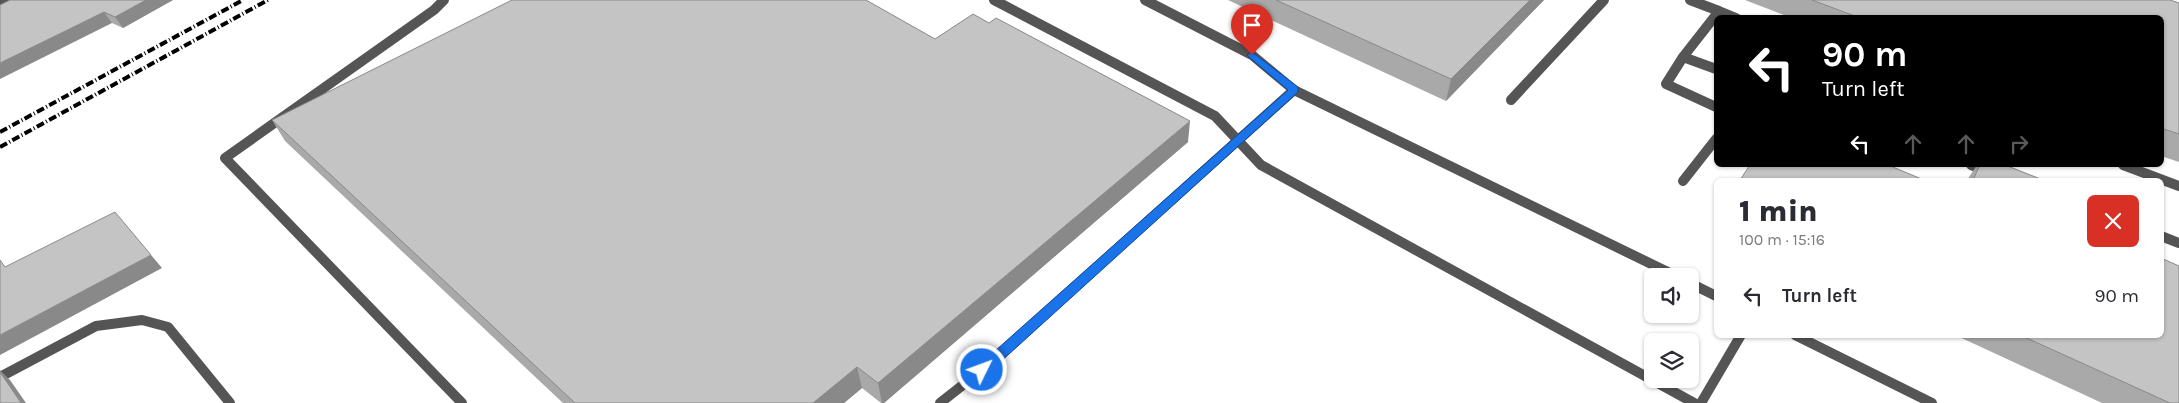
<!DOCTYPE html>
<meta charset="utf-8">
<style>
body{margin:0;font-family:Karla,sans-serif;background:#f7f7f7;color:#2b2b33;height:100vh;display:flex;flex-direction:column;font-size:19px;white-space:nowrap}
*{box-sizing:border-box;margin:0}
p{font-size:16px;color:#7c7c81}
.icon{flex:none;width:28px;height:28px;fill:none;stroke:currentColor;stroke-width:2;stroke-linecap:round;stroke-linejoin:round}
.map{position:relative;flex:1;overflow:hidden}
.sheet{position:absolute;left:1714px;top:178px;width:450px;height:160px;display:flex;flex-direction:column;background:#fff;border-radius:8px;box-shadow:0 1px 4px #0004}
.sheet>*{flex:none}
.banner{position:absolute;left:1714px;top:15px;width:450px;height:152px;border-radius:8px;box-shadow:0 1px 4px #0004;background:#000;color:#fff;overflow:hidden}
.buttons{position:absolute;left:1644px;top:268px;display:grid;gap:10px}
.buttons a{display:grid;place-items:center;width:55px;height:55px;border-radius:8px;background:#fff;box-shadow:0 1px 4px #0004;font-size:25px}
.pin{position:absolute;display:grid;place-items:center;width:42px;height:42px;color:#fff;margin:-51px -21px;border-radius:50% 50% 50% 0;rotate:-45deg;box-shadow:0 0 5px #0007}
.pin .icon{rotate:45deg}
.me{position:absolute;width:55px;margin:-28px;rotate:48deg;stroke-linejoin:round;filter:drop-shadow(0 0 4px #0008)}
.turn{display:flex;align-items:center;gap:18px;height:105px;padding:0 25px;font-size:22px}
.turn .icon{width:65px;height:65px;stroke-width:2.5}
.turn b{display:block;font-size:35px;line-height:42px}
.lanes{display:flex;align-items:center;height:48px;padding:0 25px;background:#0003;justify-content:center;gap:25px;direction:ltr}
.lanes .off{opacity:.35}
.round{display:grid;place-items:center;flex:none;width:52px;height:52px;border-radius:8px;background:#f7f7f7}
.overview{display:flex;align-items:center;justify-content:space-between;height:85px;padding:0 25px}
h1{font-size:30px;font-weight:800;line-height:38px}
ul{padding:0;list-style:none}
li{display:flex;align-items:center;gap:15px;height:65px;padding:0 25px}
li div{flex:1}
li b{display:block;font-size:19px}
li em{font-style:normal}
.map>svg:first-child{display:block}
.lines{fill:none;stroke-linecap:round;stroke-linejoin:round}
.lane{stroke:#555;stroke-width:10}
.street{stroke:#555;stroke-width:10}
.rail{stroke:#000;stroke-width:4;stroke-dasharray:8 2.5 1 2.5;stroke-linecap:butt}
.wall{fill:#a9a9a9}
.shaded-wall{fill:#898989}
.building{fill:#c4c4c4;stroke:#898989}
.route{fill:#1a73e8;stroke:#114b97}
</style>
<div class="map">
<svg width="2179" height="403" viewBox="0 0 2179 403">
<rect width="100%" height="100%" fill="#fff"/>
<g class="lines">
<!-- lane -->
<path class="lane" d="M444 0 434 10 225 158 462 403
M994 0 1215 116 1261 165 1694 403
M1145 0 1252 55 1294 90 1676 276
M1690 0 1719 11
M1683 57 1666 84 1716 107
M1716 69 1683 57 1719 11 1736 18
M1511 100 1604 0
M1971 165 2011 180
M2123 165 2179 186
M1683 181 1716 139
M2161 236 2179 243
M1690 283 1716 296
M1795 335 1932 403
M940 403 982 370 1294 90
M1701 403 1741 335"/>
<!-- street -->
<path class="street" d="M0 5 9 0
M0 377 96 326 142 320 168 327 230 403"/>
<!-- rail -->
<path class="rail" d="M0 132 243 0
M0 147 268 0"/>
</g>
<!-- wall -->
<path class="wall" d="M173 0 123 28 112 23 0 5Z
M1228 0H1544L1446 101Z
M1745 0H2170L2179 3V162L2161 156V18H1792Z
M935 39 1188 142 884 403H881L862 388 844 403H563L285 141 272 120Z
M1977 165H2005L2043 180H1967Z
M1955 335H2161L2179 403H2102Z"/>
<!-- shaded-wall -->
<path class="shaded-wall" d="M146 0H173L123 28 115 17Z
M1530 0H1544L1446 101 1451 79Z
M104 12 112 23 0 79V63Z
M1190 121 1188 142 884 403H882L878 383Z
M151 255 162 268 0 355V335Z
M857 367 862 388 844 403H813Z
M0 370 10 380 26 403H21L0 372Z"/>
<!-- building -->
<path class="building" d="M10 0H146L115 17 104 12 0 63V5Z
M512 0H866L935 39 973 14 989 23 996 18 1190 121 878 383 857 367 813 403H575L272 120Z
M1276 0H1530L1451 79Z
M1812 0H2170L2179 3V134L2161 128V18H1860Z
M1750 165H1888L1924 180H1740Z
M1980 165H2005L2043 180H1973Z
M115 212 151 255 0 335V260L5 267Z
M2161 258 2179 266V403H2170L2020 335H2161Z
M0 372 21 403H0Z"/>
<!-- route -->
<path class="route" d="M1252 52 1298 87V92L987 374H977L976 370 977 367 1288 90 1249 57 1247 55Z"/>
</svg>
<div class="buttons">
<a><svg class="icon" aria-label="sound" viewBox="0 0 24 24"><path d="M4 9h4l5-4v14l-5-4H4zM17 9q2 3 0 6"/></svg></a>
<a><svg class="icon" aria-label="layers" viewBox="0 0 24 24"><path d="M12 4l9 5-9 5-9-5zM3 14l9 5 9-5"/></svg></a>
</div>
<div class="pin" style="left:1252px;top:55px;background:#d93025"><svg class="icon" aria-label="arrive" viewBox="0 0 24 24"><path d="M6 21V4h12l-3 4 3 4H6"/></svg></div>
<svg class="me" style="left:982px;top:370px" viewBox="-20 -20 40 40"><circle r="17" fill="#1a73e8" stroke="#fff" stroke-width="3"/><path d="M0-11L8 9 0 5-8 9z" fill="#fff"/></svg>
<div class="banner">
<div class="turn"><svg class="icon" aria-label="left" viewBox="0 0 24 24"><path d="M17 20v-9H6M10 6l-5 5 5 5"/></svg><div><b>90 m</b>Turn left</div></div>
<div class="lanes"><svg class="icon" aria-label="left" viewBox="0 0 24 24"><path d="M17 20v-9H6M10 6l-5 5 5 5"/></svg><svg class="icon off" aria-label="ahead" viewBox="0 0 24 24"><path d="M12 20V5M6 11l6-6 6 6"/></svg><svg class="icon off" aria-label="ahead" viewBox="0 0 24 24"><path d="M12 20V5M6 11l6-6 6 6"/></svg><svg class="icon off" aria-label="right" viewBox="0 0 24 24"><path d="M7 20v-9h11M14 6l5 5-5 5"/></svg></div>
</div>
<section class="sheet">
<div class="overview"><div><h1>1 min</h1><p>100 m · 15:16</p></div><a class="round" style="background:#d93025;color:#fff"><svg class="icon" aria-label="close" viewBox="0 0 24 24"><path d="M6 6l12 12M18 6L6 18"/></svg></a></div>
<ul>
<li><svg class="icon" aria-label="left" viewBox="0 0 24 24"><path d="M17 20v-9H6M10 6l-5 5 5 5"/></svg><div><b>Turn left</b></div><em>90 m</em></li>
</ul>
</section>
</div>
